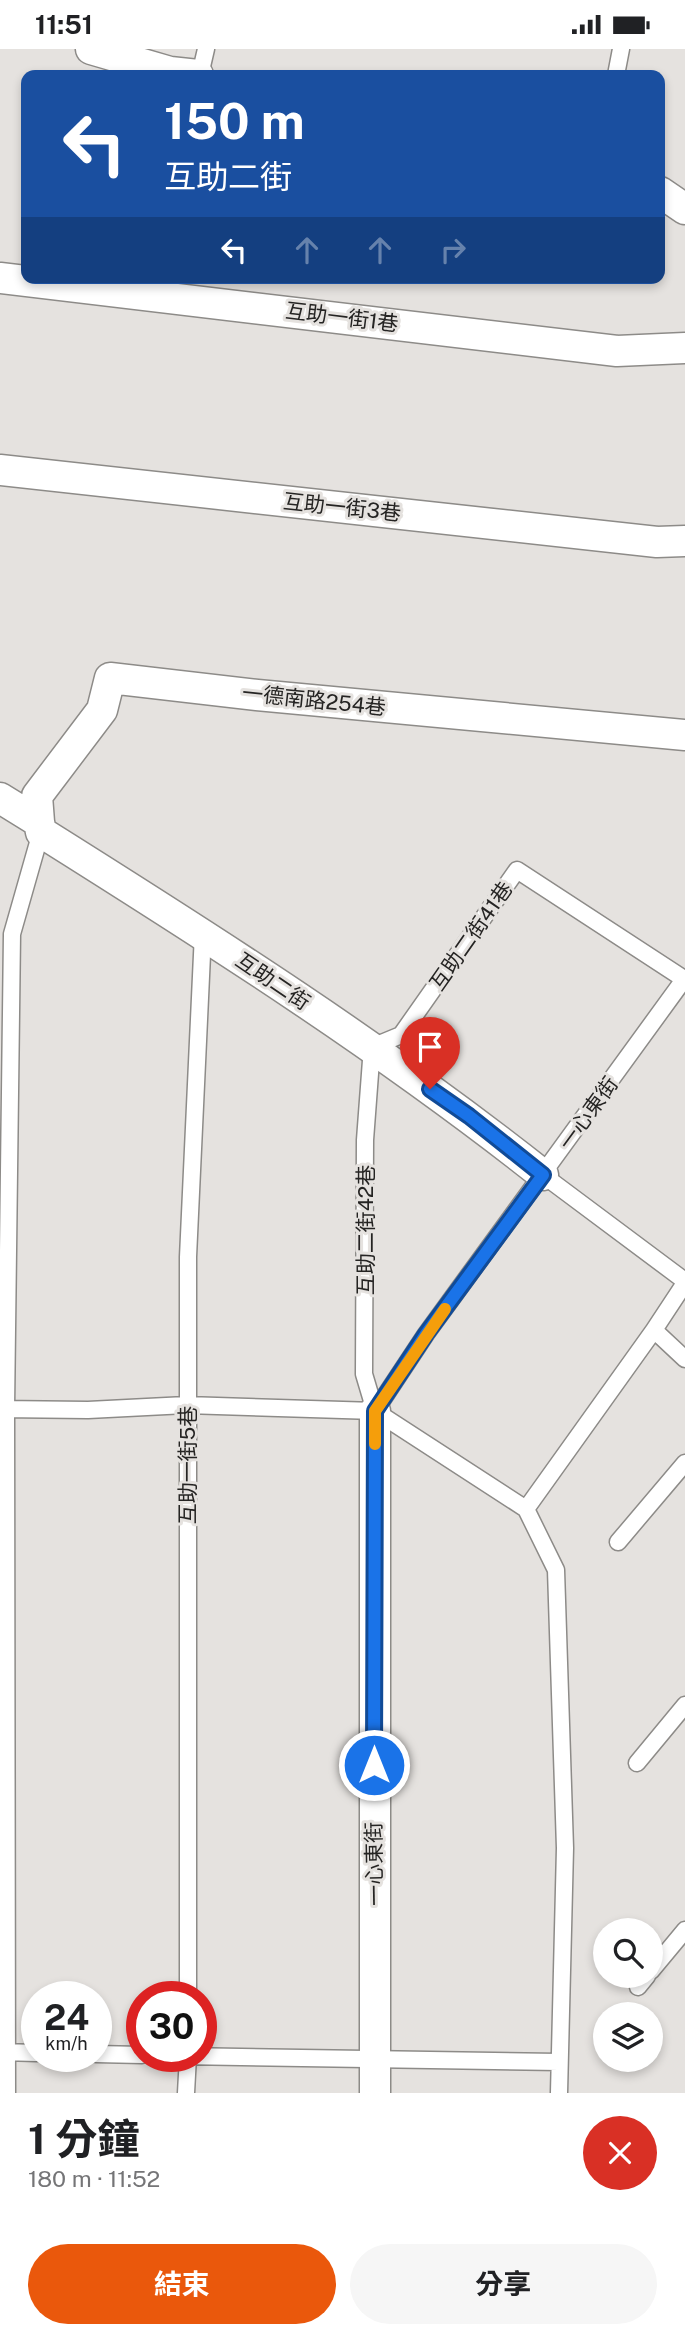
<!DOCTYPE html>
<html lang="zh-TW">
<meta charset="utf-8">
<style>
body{margin:0;font-family:"Public Sans","Noto Sans TC",sans-serif;background:#f6f6f6;color:#202124;height:100vh;display:flex;flex-direction:column;font-size:26px;white-space:nowrap}
*{box-sizing:border-box;margin:0}
p{font-size:23px;color:#757577}
.icon{flex:none;width:38px;height:38px;fill:none;stroke:currentColor;stroke-width:2;stroke-linecap:round;stroke-linejoin:round}
.map{position:relative;height:2044px;overflow:hidden}
.sheet{display:flex;flex-direction:column;background:#fff;flex:1}
.sheet>*{flex:none}
.top-card{position:absolute;left:21px;top:21px;width:644px;height:214px;border-radius:14px;box-shadow:0 4px 10px #0003;background:#1a4fa0;color:#fff;overflow:hidden}
.buttons{position:absolute;left:593px;top:1869px;display:grid;gap:14px}
.buttons a{display:grid;place-items:center;width:70px;height:70px;border-radius:50%;background:#fff;box-shadow:0 4px 10px #0003;font-size:35px}
.speed{position:absolute;left:21px;top:1932px;display:flex;gap:14px;font-size:35px;font-weight:700;text-align:center}
.speed>*{display:grid;place-content:center;width:91px;height:91px;border-radius:50%;background:#fff;box-shadow:0 4px 10px #0003;line-height:1}
.speed small{font-size:18px;font-weight:400}
.speed .limit{border:10px solid #d22;background:#fff;color:#111}
.pin{position:absolute;display:grid;place-items:center;width:60px;height:60px;color:#fff;margin:-72px -30px;border-radius:50% 50% 50% 0;rotate:-45deg;box-shadow:0 0 7px #0007}
.pin .icon{rotate:45deg}
.me{position:absolute;width:77px;margin:-38px;rotate:0deg;stroke-linejoin:round;filter:drop-shadow(0 0 5px #0008)}
.turn{display:flex;align-items:center;gap:24px;height:147px;padding:0 28px;font-size:32px}
.turn .icon{width:91px;height:91px;stroke-width:2.5}
.turn b{display:block;font-size:49px;line-height:60px}
.lanes{display:flex;align-items:center;height:66px;padding:0 28px;background:#0003;justify-content:center;gap:35px;direction:ltr}
.lanes .off{opacity:.35}
.round{display:grid;place-items:center;flex:none;width:74px;height:74px;border-radius:37px;background:#f6f6f6}
.summary{display:flex;align-items:center;justify-content:space-between;height:119px;padding:0 28px}
h1{font-size:42px;font-weight:700;line-height:52px}
.button{display:flex;gap:14px;margin-top:auto;padding:14px 28px}
.button a{flex:1;height:80px;border-radius:42px;background:#ea580c;color:#fff;font-size:28px;font-weight:700;line-height:80px;text-align:center}
.button a+a{background:#f6f6f6;color:#202124}
.status{display:flex;justify-content:space-between;align-items:center;height:49px;padding:0 35px;background:#fff;direction:ltr}
.status svg{height:19px;fill:currentColor}
.map>svg:first-child{display:block}
.lines{fill:none;stroke-linecap:round;stroke-linejoin:round}
.lane-casing{stroke:#8d8b88;stroke-width:19}
.street-casing{stroke:#8d8b88;stroke-width:33}
.lane{stroke:#fff;stroke-width:16}
.street{stroke:#fff;stroke-width:30}
.route-casing{stroke:#114b97;stroke-width:18}
.route{stroke:#1a73e8;stroke-width:12}
.slow{stroke:#f59e0b;stroke-width:12}
.labels{text-anchor:middle;dominant-baseline:central;stroke-width:6;stroke-linejoin:round;paint-order:stroke}
.street-label{font-size:21px;fill:#252423;stroke:#e5e2df}
</style>
<div class="status"><b>11:51</b><svg viewBox="0 0 49 12"><path d="M0 12V9h3v3zM5 12V6h3v6zM10 12V3h3v9zM15 12V0h3v12zM26 1h20v11H26zM47 4h2v5h-2z"/></svg></div>
<div class="map">
<svg width="685" height="2044" viewBox="0 0 685 2044">
<rect width="100%" height="100%" fill="#e5e2df"/>
<g class="lines">
<defs>
<path id="lane" d="M200 26 206 0
M616 26 621 0
M543 1126 685 1232
M685 1234 654 1281 685 1310
M0 1360 88 1361 186 1356 375 1362 526 1460 654 1281
M375 1362 364 1325 365 1091 372 998 401 986 517 821 684 930
M375 1362 426 1285 685 929
M526 1460 556 1521 565 1799 559 2044
M618 1493 685 1414
M637 1714 685 1656
M651 1922 685 1881
M638 1938 647 1927
M188 1948V1208L203 884
M0 2003 37 2004
M96 2005 142 2006
M182 2007 559 2013
M7 2044 6 1360 12 885 41 783
M186 2044 188 2007"/>
<path id="street" d="M91 0 170 23 198 26
M660 143 685 160
M0 229 617 302 685 299
M0 421 657 493 685 492
M0 749 39 773 41 783C213 891 384 1000 543 1126
M39 773 37 747 102 661 110 629 257 646 685 686
M375 2044V1362"/>
</defs>
<!-- lane casing -->
<use href="#lane" class="lane-casing"/>
<!-- street casing -->
<use href="#street" class="street-casing"/>
<!-- lane -->
<use href="#lane" class="lane"/>
<!-- street -->
<use href="#street" class="street"/>
</g>
<g class="lines">
<defs>
<path id="route" d="M374 1716 375 1362 426 1285 543 1126 469 1067 430 1040"/>
</defs>
<!-- route casing -->
<use href="#route" class="route-casing"/>
<!-- route -->
<use href="#route" class="route"/>
<!-- slow -->
<path class="slow" d="M375 1395V1362L445 1260"/>
</g>
<g class="labels">
<!-- street labels -->
<g class="street-label">
<text transform="translate(342 268) rotate(7)">互助一街1巷</text>
<text transform="translate(342 458) rotate(6)">互助一街3巷</text>
<text transform="translate(314 651) rotate(6)">一德南路254巷</text>
<text transform="translate(471 887) rotate(-55)">互助二街41巷</text>
<text transform="translate(273 932) rotate(34)">互助二街</text>
<text transform="translate(588 1064) rotate(-54)">一心東街</text>
<text transform="translate(365 1181) rotate(-90)">互助二街42巷</text>
<text transform="translate(187 1416) rotate(-90)">互助一街5巷</text>
<text transform="translate(374 1815) rotate(-91)">一心東街</text>
</g>
</g>
</svg>
<div class="buttons">
<a><svg class="icon" aria-label="search" viewBox="0 0 24 24"><circle cx="10" cy="10" r="6"/><path d="M15 15l6 6"/></svg></a>
<a><svg class="icon" aria-label="layers" viewBox="0 0 24 24"><path d="M12 4l9 5-9 5-9-5zM3 14l9 5 9-5"/></svg></a>
</div>
<div class="speed"><div>24<small>km/h</small></div><div class="limit">30</div></div>
<div class="pin" style="left:430px;top:1040px;background:#d93025"><svg class="icon" aria-label="arrive" viewBox="0 0 24 24"><path d="M6 21V4h12l-3 4 3 4H6"/></svg></div>
<svg class="me" style="left:374px;top:1716px" viewBox="-20 -20 40 40"><circle r="17" fill="#1a73e8" stroke="#fff" stroke-width="3"/><path d="M0-11L8 9 0 5-8 9z" fill="#fff"/></svg>
<div class="top-card">
<div class="turn"><svg class="icon" aria-label="left" viewBox="0 0 24 24"><path d="M17 20v-9H6M10 6l-5 5 5 5"/></svg><div><b>150 m</b>互助二街</div></div>
<div class="lanes"><svg class="icon" aria-label="left" viewBox="0 0 24 24"><path d="M17 20v-9H6M10 6l-5 5 5 5"/></svg><svg class="icon off" aria-label="ahead" viewBox="0 0 24 24"><path d="M12 20V5M6 11l6-6 6 6"/></svg><svg class="icon off" aria-label="ahead" viewBox="0 0 24 24"><path d="M12 20V5M6 11l6-6 6 6"/></svg><svg class="icon off" aria-label="right" viewBox="0 0 24 24"><path d="M7 20v-9h11M14 6l5 5-5 5"/></svg></div>
</div>
</div>
<section class="sheet">
<div class="summary"><div><h1>1 分鐘</h1><p>180 m · 11:52</p></div><a class="round" style="background:#d93025;color:#fff"><svg class="icon" aria-label="close" viewBox="0 0 24 24"><path d="M6 6l12 12M18 6L6 18"/></svg></a></div>
<div class="button"><a>結束</a><a>分享</a></div>
</section>
